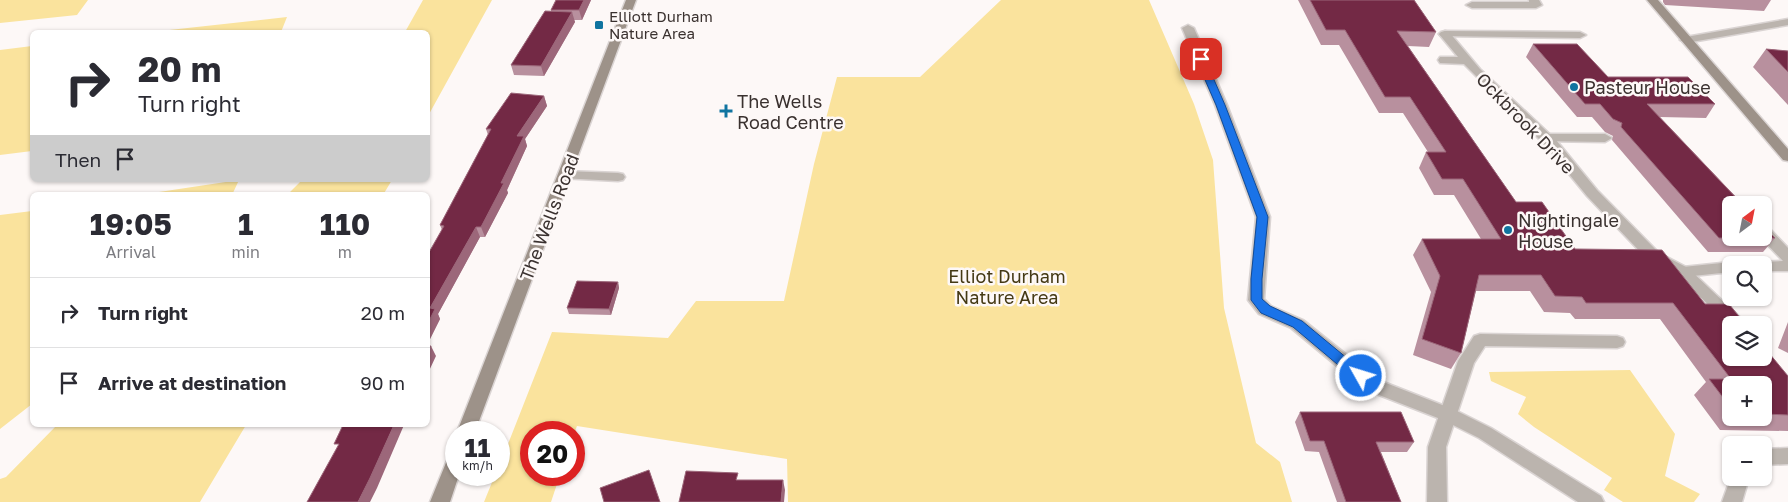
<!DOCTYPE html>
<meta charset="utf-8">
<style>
body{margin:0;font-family:"Golos Text",sans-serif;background:#f7f7f7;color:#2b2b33;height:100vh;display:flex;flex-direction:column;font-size:19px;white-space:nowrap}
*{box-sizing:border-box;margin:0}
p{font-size:16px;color:#7c7c81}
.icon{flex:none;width:28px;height:28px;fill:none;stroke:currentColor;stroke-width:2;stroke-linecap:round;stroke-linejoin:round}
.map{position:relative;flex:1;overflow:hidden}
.drawer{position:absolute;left:30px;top:192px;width:400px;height:235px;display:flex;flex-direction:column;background:#fff;border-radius:8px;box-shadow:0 1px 4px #0004}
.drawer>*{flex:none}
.banner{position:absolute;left:30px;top:30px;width:400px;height:152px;border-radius:8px;box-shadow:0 1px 4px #0004;background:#fff;color:#2b2b33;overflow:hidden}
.needle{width:32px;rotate:32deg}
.tools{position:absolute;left:1722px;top:196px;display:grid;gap:10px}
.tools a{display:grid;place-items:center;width:50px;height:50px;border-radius:8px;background:#fff;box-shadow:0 1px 4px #0004;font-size:25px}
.speed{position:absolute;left:445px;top:421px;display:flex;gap:10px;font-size:25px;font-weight:700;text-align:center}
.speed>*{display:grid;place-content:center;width:65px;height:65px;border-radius:50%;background:#fff;box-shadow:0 1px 4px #0004;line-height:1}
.speed small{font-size:12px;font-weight:400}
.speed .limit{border:8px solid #d22;background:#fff;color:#111}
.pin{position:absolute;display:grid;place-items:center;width:42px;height:42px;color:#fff;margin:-21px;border-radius:10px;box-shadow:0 2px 8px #0006}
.me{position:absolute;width:55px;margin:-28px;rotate:309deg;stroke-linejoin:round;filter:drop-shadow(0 0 4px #0008)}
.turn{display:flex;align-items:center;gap:18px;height:105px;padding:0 25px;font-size:22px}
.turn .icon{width:65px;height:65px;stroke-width:2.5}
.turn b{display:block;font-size:35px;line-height:42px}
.then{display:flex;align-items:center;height:48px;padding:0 25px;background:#0003;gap:10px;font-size:19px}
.eta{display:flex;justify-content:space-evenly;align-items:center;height:85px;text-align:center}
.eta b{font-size:30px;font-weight:700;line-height:35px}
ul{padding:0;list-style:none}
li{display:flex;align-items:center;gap:15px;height:70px;padding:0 25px;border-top:1px solid #e1e1e2}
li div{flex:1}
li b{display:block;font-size:19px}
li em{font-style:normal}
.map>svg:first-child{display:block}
.green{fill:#fae39d}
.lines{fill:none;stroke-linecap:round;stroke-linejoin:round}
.lane-casing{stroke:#dad4d3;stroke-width:3}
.street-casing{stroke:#dad4d3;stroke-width:3}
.secondary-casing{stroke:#dad4d3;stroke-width:3}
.lane{fill:#bbb4ae;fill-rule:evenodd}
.street{fill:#bbb4ae;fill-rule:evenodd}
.secondary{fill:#9d9289;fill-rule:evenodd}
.wall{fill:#b8909e;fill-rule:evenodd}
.shaded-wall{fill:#9c677a}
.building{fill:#732945;stroke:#9c677a}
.route{fill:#1a73e8;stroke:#114b97}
.poi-dot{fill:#1074a0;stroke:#fdf8f7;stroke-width:2}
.labels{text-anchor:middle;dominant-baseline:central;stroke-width:5;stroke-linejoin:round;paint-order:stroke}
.far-poi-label{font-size:15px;fill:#3a312f;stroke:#fdf8f7;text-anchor:start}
.poi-label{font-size:18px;fill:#3a312f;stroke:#fdf8f7;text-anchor:start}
.street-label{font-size:18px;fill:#3a312f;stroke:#fdf8f7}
.park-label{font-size:18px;fill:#443914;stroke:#fdf8f7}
</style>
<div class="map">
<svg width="1788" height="502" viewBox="0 0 1788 502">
<rect width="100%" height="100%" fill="#fdf8f7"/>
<!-- green -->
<path class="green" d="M0 0H88L77 15 0 23Z
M423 0H492L428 116V32H405Z
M1001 0H1149L1194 104 1213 160 1224 308 1256 443 1280 462 1292 502H788L787 459 577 426 574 434V432H531V475H560L551 502H484L495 475H499V467L552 332 668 338 696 301H784L814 164 837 77H920Z
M287 17 281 32H151Z
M32 46V151L0 155V50Z
M239 180 232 195H139Z
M302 180H392L383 195H287Z
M32 211V404L0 429V215Z
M1630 370 1675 434 1665 476 1700 494 1694 502H1623L1604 490 1612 478 1534 427 1518 414 1526 397 1491 381 1489 372Z
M57 425H246L200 502H0V479L6 477Z"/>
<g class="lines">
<defs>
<path id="lane" d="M1529 0H1539L1542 5 1536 8H1472L1466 5 1472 2H1529Z
M1188 25 1194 28 1227 105 1270 217 1264 299 1271 306 1303 320 1367 371 1369 376 1367 381 1361 383 1355 381 1291 328 1259 314 1248 300 1256 217 1215 105 1182 28Z
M1445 31 1580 32 1586 35 1580 38 1441 36 1439 34 1441 32Z
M1546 134H1605L1612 138 1605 142 1541 141 1539 138Z
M565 171 618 173 623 174 625 177 623 180 618 181 560 178 558 175 560 172Z
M1764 227 1769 228 1788 248V271H1764V265H1757L1759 262 1783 261 1761 238H1764Z
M1731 262 1737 265H1731V272L1683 277 1678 276 1675 272 1678 268 1683 267Z
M1480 334 1617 336 1623 338 1625 342 1623 346 1617 348 1485 346 1474 363 1446 447 1447 502H1427L1428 447 1458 361 1474 336Z"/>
<path id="street" d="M1788 19V25L1686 43 1680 40 1686 37Z
M1445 31 1449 32 1480 69 1556 140 1597 190 1659 253 1688 268 1748 325 1731 326 1678 276 1649 261 1587 196 1546 146 1464 64 1440 63 1438 60 1440 57H1458L1439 34Z
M1361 369 1386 383 1455 410 1491 428 1601 496 1604 502H1578L1479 438 1443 420 1374 393 1355 381 1353 376 1355 371Z
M1788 448V464L1764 465V449Z
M1731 477 1749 478 1742 502H1722Z"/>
<path id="secondary" d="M626 0H636L475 432H457Z
M1647 0H1658L1788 149V161L1783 160Z
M456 450V475H459L450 502H430L450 453Z"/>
</defs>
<!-- lane casing -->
<use href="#lane" class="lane-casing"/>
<!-- street casing -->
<use href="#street" class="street-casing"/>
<!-- secondary casing -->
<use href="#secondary" class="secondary-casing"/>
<!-- lane -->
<use href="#lane" class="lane"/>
<!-- street -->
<use href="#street" class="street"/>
<!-- secondary -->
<use href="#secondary" class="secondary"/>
</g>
<!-- wall -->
<path class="wall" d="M556 0H591L582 20H574L575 22 544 76 514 75 511 65 551 11V10Z
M1298 0H1414L1436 32 1429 47 1408 46 1516 202 1575 249 1705 304 1788 376V431L1720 430 1694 395 1706 382 1660 319H1575L1570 313 1544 312 1530 291H1476L1461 353 1451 369 1413 355 1431 292 1413 255 1422 239H1481L1454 195H1434L1419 168 1426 152H1428L1403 113H1379L1339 45H1321ZM1731 385H1764V418H1731Z
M1663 0H1771L1764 11 1665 5 1663 2Z
M1533 44 1608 77 1715 104 1706 118 1660 117 1775 238 1763 252H1708L1612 140 1613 136 1605 132 1592 117H1577L1526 57Z
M1766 49 1788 51V105L1753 67Z
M544 96 547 106 525 139 527 146 507 190 508 193 485 237H480L438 314 440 319 428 343 442 230 440 225 488 135 486 129Z
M618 282 619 288 611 315 569 314 567 308Z
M1788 322V353L1778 348Z
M1300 412 1414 442 1407 452H1381L1401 502H1337L1319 452 1305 451 1295 422Z"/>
<!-- shaded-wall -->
<path class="shaded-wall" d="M584 0H591L582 20 579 10Z
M572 12 575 22 544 76 541 66Z
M544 96 547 106 525 139 527 146 507 190 508 193 485 237 481 227 501 183 517 136Z
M476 227 480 237 438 314 440 319 428 343V323L430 308Z
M618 282 619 288 611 315 609 309Z
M431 346 436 356 428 373V353Z
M394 425H404L377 488 370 502H358Z
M783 480 785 490 784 502H781Z"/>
<!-- building -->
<path class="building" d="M556 0H584L579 10H551Z
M1310 0H1414L1436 32 1397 31 1516 202H1542L1575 249 1662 250 1705 304H1729L1746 325H1731V358H1764V347L1788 376V415L1764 414V385H1731V408L1709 379H1731L1673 303H1586L1582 297 1555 296 1541 275H1479L1461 353 1422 339 1440 276 1422 239H1501L1463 179H1442L1426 152H1446L1410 97H1385L1345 30H1326Z
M545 11 572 12 541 66 511 65Z
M1533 44H1577L1608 77H1688L1715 104H1647L1743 205H1731V238H1764V227L1775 238H1719L1621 127 1622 123 1613 119 1600 104H1585Z
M1766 49 1788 51V72Z
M511 93 544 96 517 136H524L501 183H504L481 227H476L430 308 435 309 428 323V254L444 226 440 225 491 129H486Z
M577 281 618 282 609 309 567 308Z
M428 346H431L428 353Z
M1300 412H1401L1414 442H1376L1401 502H1346L1324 441H1310Z
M343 425H394L370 478 358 502H307L339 444H334Z
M649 470 660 502H604L600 488Z
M686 471 738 473 736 480H783L781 502H679Z"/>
<!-- route -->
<path class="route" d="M1201 56 1205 59 1225 105 1268 217 1262 279V299L1270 306 1302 321 1365 373 1367 376 1365 380H1356L1293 327 1261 313 1251 300V279L1257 217 1216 105 1196 59Z"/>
<!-- markers -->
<g class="poi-dot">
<rect x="594" y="20" width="10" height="10" rx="2.5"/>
<circle cx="1574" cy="87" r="5"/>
<path d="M723.5 103.5h5v5h5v5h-5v5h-5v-5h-5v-5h5z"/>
<circle cx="1508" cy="230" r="5"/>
</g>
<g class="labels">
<!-- far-poi labels -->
<g class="far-poi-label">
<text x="609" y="16">Elliott Durham<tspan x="609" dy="17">Nature Area</tspan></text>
</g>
<!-- poi labels -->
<g class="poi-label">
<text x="1584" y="87">Pasteur House</text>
<text x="737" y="101">The Wells<tspan x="737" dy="21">Road Centre</tspan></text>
<text x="1518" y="220">Nightingale<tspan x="1518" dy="21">House</tspan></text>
</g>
<!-- street labels -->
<g class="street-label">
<text transform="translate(1526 123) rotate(46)">Ockbrook Drive</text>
<text transform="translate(549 217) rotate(-69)">The Wells Road</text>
</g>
<!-- park labels -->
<g class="park-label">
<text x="1007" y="276">Elliot Durham<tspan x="1007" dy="21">Nature Area</tspan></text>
</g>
</g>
</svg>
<div class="tools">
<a><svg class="needle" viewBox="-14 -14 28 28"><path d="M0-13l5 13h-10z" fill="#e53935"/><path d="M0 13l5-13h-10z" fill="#7c7c81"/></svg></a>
<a><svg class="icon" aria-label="search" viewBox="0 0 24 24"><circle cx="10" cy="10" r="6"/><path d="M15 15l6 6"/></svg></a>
<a><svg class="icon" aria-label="layers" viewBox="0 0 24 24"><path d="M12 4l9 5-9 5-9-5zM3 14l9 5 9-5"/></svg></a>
<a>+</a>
<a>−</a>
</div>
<div class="speed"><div>11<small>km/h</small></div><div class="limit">20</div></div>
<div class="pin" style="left:1201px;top:59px;background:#d93025"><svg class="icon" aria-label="arrive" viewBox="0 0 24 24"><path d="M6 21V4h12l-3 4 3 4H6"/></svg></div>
<svg class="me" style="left:1361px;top:376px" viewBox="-20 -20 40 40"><circle r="17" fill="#1a73e8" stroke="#fff" stroke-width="3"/><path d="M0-11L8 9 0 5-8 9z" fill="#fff"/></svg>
<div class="banner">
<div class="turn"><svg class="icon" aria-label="right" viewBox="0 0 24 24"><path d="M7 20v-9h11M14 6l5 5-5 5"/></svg><div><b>20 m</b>Turn right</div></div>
<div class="then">Then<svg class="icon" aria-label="arrive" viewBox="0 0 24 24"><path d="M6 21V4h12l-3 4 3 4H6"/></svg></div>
</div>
<section class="drawer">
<div class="eta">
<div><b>19:05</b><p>Arrival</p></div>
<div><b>1</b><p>min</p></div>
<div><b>110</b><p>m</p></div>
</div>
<ul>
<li><svg class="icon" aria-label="right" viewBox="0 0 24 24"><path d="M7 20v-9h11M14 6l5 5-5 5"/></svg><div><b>Turn right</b></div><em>20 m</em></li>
<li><svg class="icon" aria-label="arrive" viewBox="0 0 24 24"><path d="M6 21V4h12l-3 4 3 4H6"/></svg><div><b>Arrive at destination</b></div><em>90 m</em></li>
</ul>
</section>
</div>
